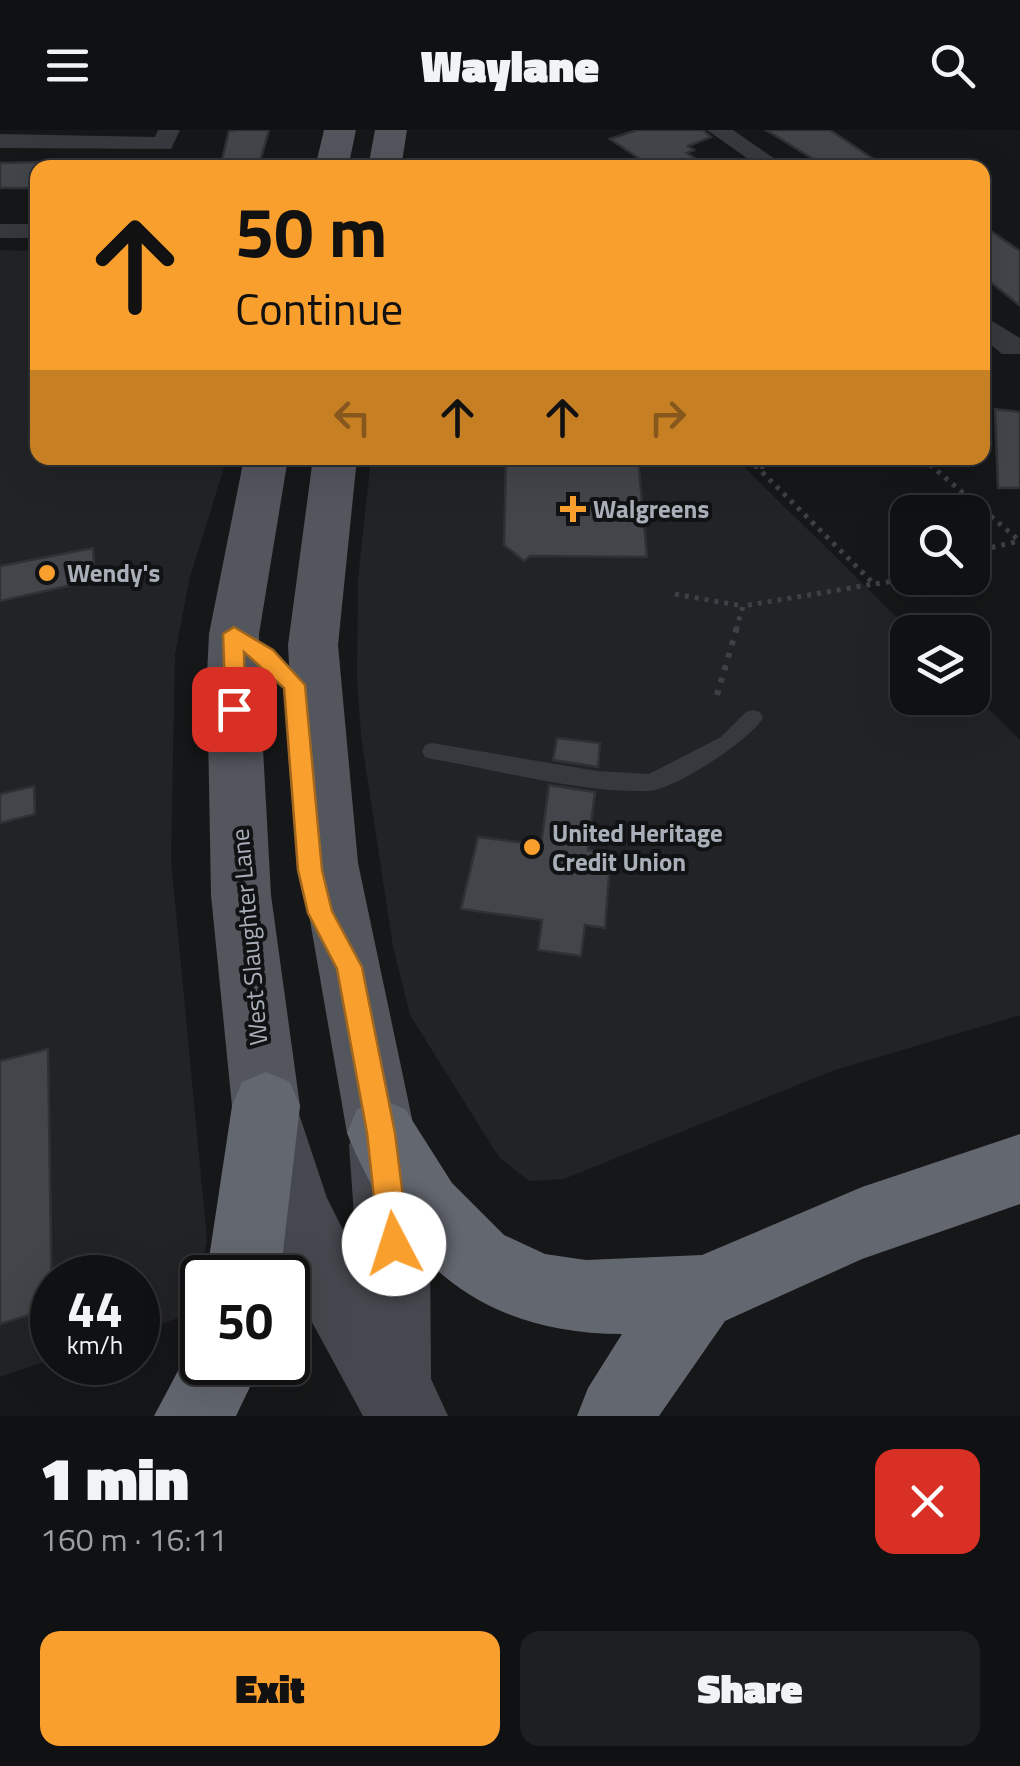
<!DOCTYPE html>
<meta charset="utf-8">
<style>
body{margin:0;font-family:"Titillium Web",sans-serif;background:#1e1f20;color:#f1f3f6;height:100vh;display:flex;flex-direction:column;font-size:38px;white-space:nowrap}
*{box-sizing:border-box;margin:0}
p{font-size:32px;color:#9c9d9f}
.icon{flex:none;width:55px;height:55px;fill:none;stroke:currentColor;stroke-width:2;stroke-linecap:round;stroke-linejoin:round}
.map{position:relative;height:1286px;overflow:hidden}
.side{display:flex;flex-direction:column;background:#101112;flex:1}
.side>*{flex:none}
.top-card{position:absolute;left:30px;top:30px;width:960px;height:305px;border-radius:20px;box-shadow:0 10px 40px #0002,0 0 0 2px #303132;background:#f99f2e;color:#111;overflow:hidden}
.buttons{position:absolute;left:890px;top:365px;display:grid;gap:20px}
.buttons a{display:grid;place-items:center;width:100px;height:100px;border-radius:20px;background:#101112;box-shadow:0 10px 40px #0002,0 0 0 2px #303132;font-size:50px}
.speed{position:absolute;left:30px;top:1125px;display:flex;gap:20px;font-size:50px;font-weight:700;text-align:center}
.speed>*{display:grid;place-content:center;width:130px;height:130px;border-radius:50%;background:#101112;box-shadow:0 10px 40px #0002,0 0 0 2px #303132;line-height:1}
.speed small{font-size:25px;font-weight:400}
.speed .limit{border:5px solid #111;border-radius:15px;background:#fff;color:#111}
.pin{position:absolute;display:grid;place-items:center;width:85px;height:85px;color:#fff;margin:-42px;border-radius:20px;box-shadow:0 5px 15px #0006}
.me{position:absolute;width:110px;margin:-55px;rotate:355deg;stroke-linejoin:round;filter:drop-shadow(0 0 8px #0008)}
.turn{display:flex;align-items:center;gap:35px;height:210px;padding:0 40px;font-size:45px}
.turn .icon{width:130px;height:130px;stroke-width:2.5}
.turn b{display:block;font-size:70px;line-height:85px}
.lanes{display:flex;align-items:center;height:95px;padding:0 40px;background:#0003;justify-content:center;gap:50px;direction:ltr}
.lanes .off{opacity:.35}
.round{display:grid;place-items:center;flex:none;width:105px;height:105px;border-radius:20px;background:#1e1f20}
.headline{display:flex;align-items:center;justify-content:space-between;height:170px;padding:0 40px}
h1{font-size:60px;font-weight:800;line-height:75px}
.primary-button{display:flex;gap:20px;margin-top:auto;padding:20px 40px}
.primary-button a{flex:1;height:115px;border-radius:20px;background:#f99f2e;color:#111;font-size:40px;font-weight:800;line-height:115px;text-align:center}
.primary-button a+a{background:#1e1f20;color:#f1f3f6}
header{display:flex;justify-content:space-between;align-items:center;height:130px;padding:0 40px;background:#101112;font-size:45px;font-weight:800}
.map>svg:first-child{display:block}
.built{fill:#222326}
.building{fill:#424549;stroke:#303135;stroke-width:2.5}
.lines{fill:none;stroke-linecap:round;stroke-linejoin:round}
.path-far1{stroke:#3d4045;stroke-width:5;stroke-dasharray:4 6;stroke-linecap:butt}
.path{stroke:#3d4045;stroke-width:6;stroke-dasharray:5 8;stroke-linecap:butt}
.lane{fill:#37393e;fill-rule:evenodd}
.street{fill:#37393e;fill-rule:evenodd}
.secondary{fill:#45484e;fill-rule:evenodd}
.primary{fill:#53565d;fill-rule:evenodd}
.highway{fill:#63676f;fill-rule:evenodd}
.route{fill:#f99f2e;stroke:#a2671e;stroke-width:2.5}
.poi-dot{fill:#f99f2e;stroke:#111213;stroke-width:4}
.labels{text-anchor:middle;dominant-baseline:central;stroke-width:8;stroke-linejoin:round;paint-order:stroke}
.poi-label{font-size:25px;font-weight:bold;fill:#a8afb9;stroke:#111213;text-anchor:start}
.street-label{font-size:25px;fill:#a8afb9;stroke:#111213}
</style>
<header><svg class="icon" aria-label="menu" viewBox="0 0 24 24"><path d="M4 6h16M4 12h16M4 18h16"/></svg>Waylane<svg class="icon" aria-label="search" viewBox="0 0 24 24"><circle cx="10" cy="10" r="6"/><path d="M15 15l6 6"/></svg></header>
<div class="map">
<svg width="1020" height="1286" viewBox="0 0 1020 1286">
<rect width="100%" height="100%" fill="#161718"/>
<!-- built -->
<path class="built" d="M0 120 37 121 38 328H227L190 447 175 524 171 730 207 1110 199 1151 185 1186 138 1201V1148H52V1229L0 1247Z
M371 328H735L912 502H908V568H972L973 563 1020 610V885L835 940 564 1049 529 1051 499 1027 410 885 393 817 361 606 357 547 358 449Z"/>
<!-- building -->
<path class="building" d="M237 0H269L258 38H220L229 1Z
M637 0H703L711 7 688 16 694 20 687 23 709 38H653L610 9Z
M766 0H830L887 38H828Z
M38 32V58H0V33Z
M982 95 1020 121V176L982 145Z
M995 279 1020 282V358H998Z
M506 328H638L647 427 530 426 524 431 504 415Z
M93 418 95 450 0 471V436Z
M557 608 600 613 598 637 553 630Z
M549 655 595 662 588 720 607 722 606 732 610 733 605 798 585 795 581 826 538 820 542 790 461 779 478 707 541 715Z
M34 656 35 684 0 693V664Z
M48 919 52 1178 0 1194V931Z"/>
<g class="lines">
<!-- path-far1 -->
<path class="path-far1" d="M748 328 874 454 916 448
M894 328 929 334
M922 328 1020 411
M760 337 789 328
M972 422 1019 411
M675 464 743 476
M736 500 743 476 874 454"/>
<!-- path -->
<path class="path" d="M717 565 737 497"/>
<!-- lane -->
<path class="lane" d="M753 580 760 582 763 588C749 611 673 661 647 661 583 663 497 640 432 629L425 627 422 621 425 615 432 613 597 641 649 644 721 607 746 582Z"/>
<!-- street -->
<path class="street" d="M158 0H180L171 19 0 18V4L155 7Z
M707 0H733L788 38H761Z
M0 94H38V108H0Z
M982 185 1020 208V224H1002L982 207Z"/>
<!-- secondary -->
<path class="secondary" d="M270 959 294 969 327 1068 357 1128 349 1015 359 991 383 981 407 991 417 1015 430 1115 431 1249 448 1286H363L301 1172 259 1075 236 993 246 969Z"/>
<!-- primary -->
<path class="primary" d="M324 0H356L348 38H315Z
M375 0H407L401 38H368Z
M244 328H288L259 504V545L271 765 300 976 290 1000 266 1010 242 1000 232 976 211 765 207 545 209 504Z
M313 328H357L338 515 358 733 415 1003 405 1027 381 1037 357 1027 347 1003 300 733 288 515Z"/>
<!-- highway -->
<path class="highway" d="M266 942 290 952 300 976 280 1148H206L232 976 242 952Z
M381 969 405 979 452 1053 504 1105 545 1124 586 1130 702 1125 862 1057 1020 1004V1074L862 1129 725 1191 659 1286H577L588 1258 622 1204C479 1203 400 1132 347 1003L357 979Z
M202 1203V1232H262L236 1286H154L197 1205Z"/>
</g>
<!-- route -->
<path class="route" d="M234 497 273 520 305 555 322 740 332 781 362 837 395 1003 409 1114 405 1125 394 1129 383 1125 379 1114 367 1003 337 839 308 783 298 740 284 558 244 522 245 579 241 585H226L223 504Z"/>
<!-- markers -->
<g class="poi-dot">
<path d="M568 364h10v10h10v10h-10v10h-10v-10h-10v-10h10z"/>
<circle cx="47" cy="443" r="10"/>
<circle cx="532" cy="717" r="10"/>
</g>
<g class="labels">
<!-- poi labels -->
<g class="poi-label">
<text x="593" y="379">Walgreens</text>
<text x="67" y="443">Wendy's</text>
<text x="552" y="703">United Heritage<tspan x="552" dy="29">Credit Union</tspan></text>
</g>
<!-- street labels -->
<g class="street-label">
<text transform="translate(249 807) rotate(-95)">West Slaughter Lane</text>
</g>
</g>
</svg>
<div class="buttons">
<a><svg class="icon" aria-label="search" viewBox="0 0 24 24"><circle cx="10" cy="10" r="6"/><path d="M15 15l6 6"/></svg></a>
<a><svg class="icon" aria-label="layers" viewBox="0 0 24 24"><path d="M12 4l9 5-9 5-9-5zM3 14l9 5 9-5"/></svg></a>
</div>
<div class="speed"><div>44<small>km/h</small></div><div class="limit">50</div></div>
<div class="pin" style="left:234px;top:579px;background:#d93025"><svg class="icon" aria-label="arrive" viewBox="0 0 24 24"><path d="M6 21V4h12l-3 4 3 4H6"/></svg></div>
<svg class="me" style="left:394px;top:1114px" viewBox="-20 -20 40 40"><circle r="19" fill="#fff"/><path d="M0-13L10 11 0 6-10 11z" fill="#f99f2e"/></svg>
<div class="top-card">
<div class="turn"><svg class="icon" aria-label="ahead" viewBox="0 0 24 24"><path d="M12 20V5M6 11l6-6 6 6"/></svg><div><b>50 m</b>Continue</div></div>
<div class="lanes"><svg class="icon off" aria-label="left" viewBox="0 0 24 24"><path d="M17 20v-9H6M10 6l-5 5 5 5"/></svg><svg class="icon" aria-label="ahead" viewBox="0 0 24 24"><path d="M12 20V5M6 11l6-6 6 6"/></svg><svg class="icon" aria-label="ahead" viewBox="0 0 24 24"><path d="M12 20V5M6 11l6-6 6 6"/></svg><svg class="icon off" aria-label="right" viewBox="0 0 24 24"><path d="M7 20v-9h11M14 6l5 5-5 5"/></svg></div>
</div>
</div>
<section class="side">
<div class="headline"><div><h1>1 min</h1><p>160 m · 16:11</p></div><a class="round" style="background:#d93025;color:#fff"><svg class="icon" aria-label="close" viewBox="0 0 24 24"><path d="M6 6l12 12M18 6L6 18"/></svg></a></div>
<div class="primary-button"><a>Exit</a><a>Share</a></div>
</section>
